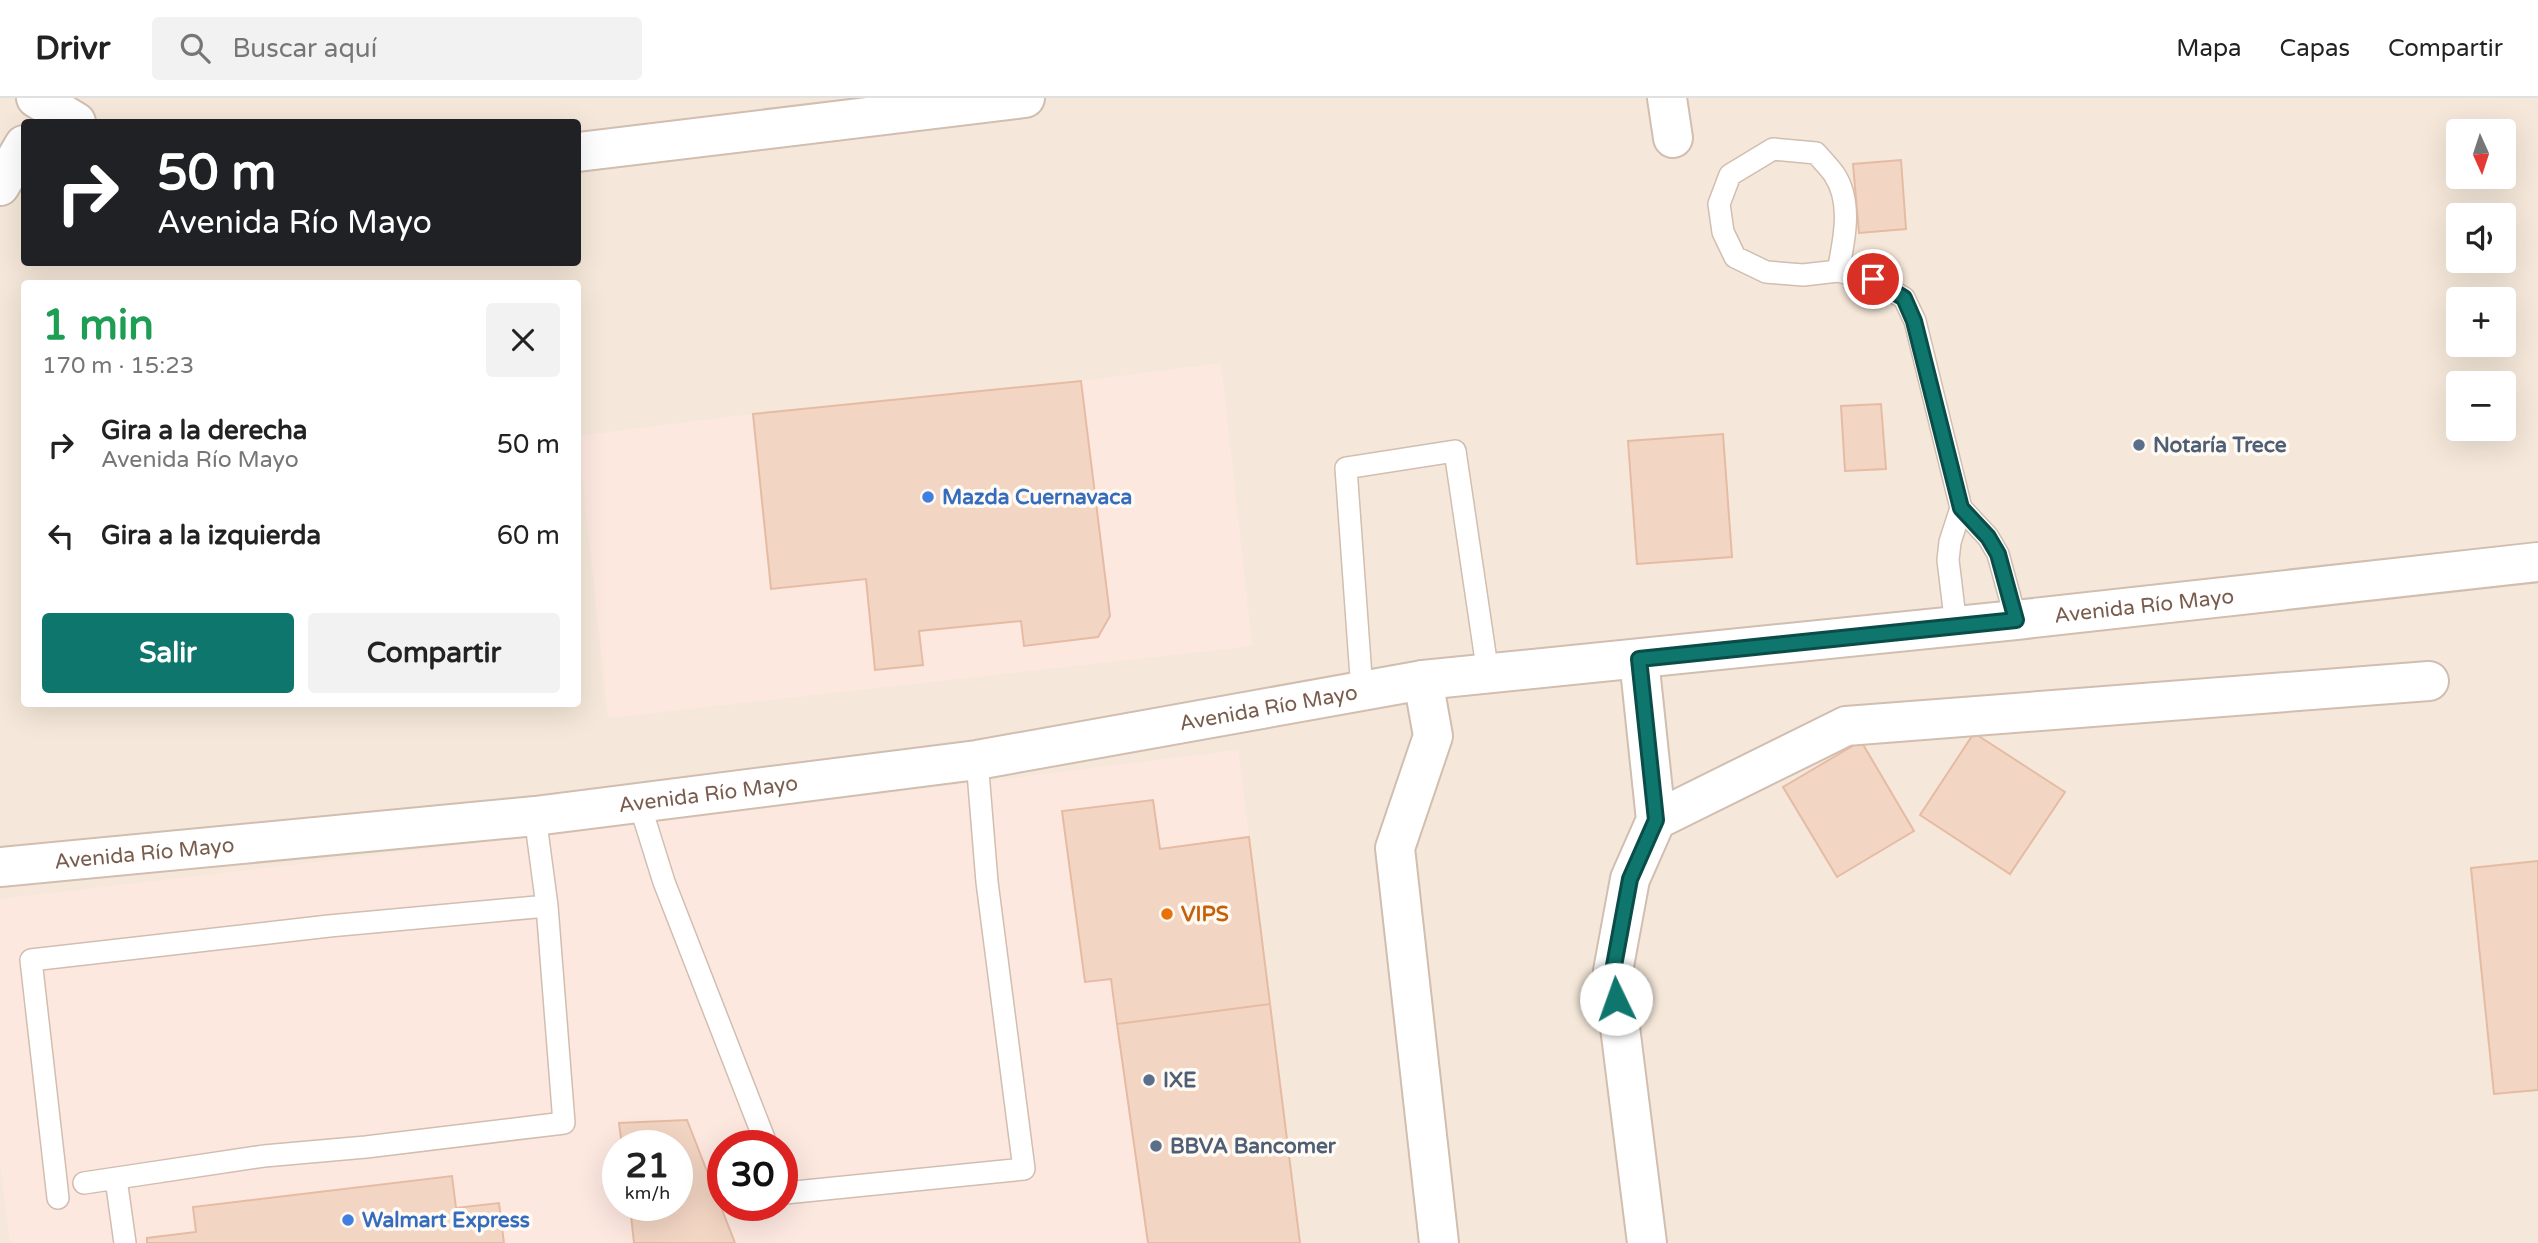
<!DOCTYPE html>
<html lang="es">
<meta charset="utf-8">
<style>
body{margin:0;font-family:"Varela Round",sans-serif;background:#f2f2f2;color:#222;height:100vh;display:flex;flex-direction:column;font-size:26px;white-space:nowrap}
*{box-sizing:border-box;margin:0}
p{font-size:23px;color:#767676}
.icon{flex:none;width:38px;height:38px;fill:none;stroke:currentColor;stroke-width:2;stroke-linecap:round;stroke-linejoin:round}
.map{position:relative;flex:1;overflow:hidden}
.details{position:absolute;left:21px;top:182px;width:560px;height:427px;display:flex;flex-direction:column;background:#fff;border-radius:7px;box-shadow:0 7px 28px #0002}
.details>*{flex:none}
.banner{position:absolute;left:21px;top:21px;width:560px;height:147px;border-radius:7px;box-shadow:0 7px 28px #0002;background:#202124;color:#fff;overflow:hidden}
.needle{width:46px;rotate:177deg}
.tools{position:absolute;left:2446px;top:21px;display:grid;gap:14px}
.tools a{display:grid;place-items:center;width:70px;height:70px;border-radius:7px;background:#fff;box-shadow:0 7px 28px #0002;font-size:35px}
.speed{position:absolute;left:602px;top:1032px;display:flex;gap:14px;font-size:35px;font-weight:700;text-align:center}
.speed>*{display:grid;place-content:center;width:91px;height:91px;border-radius:50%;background:#fff;box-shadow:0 7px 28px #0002;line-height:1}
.speed small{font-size:18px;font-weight:400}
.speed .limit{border:10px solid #d22;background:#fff;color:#111}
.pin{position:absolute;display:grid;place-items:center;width:60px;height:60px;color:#fff;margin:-30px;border:4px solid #fff;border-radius:50%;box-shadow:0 2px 7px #0007}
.me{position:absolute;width:77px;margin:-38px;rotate:357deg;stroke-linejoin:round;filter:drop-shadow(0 0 5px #0008)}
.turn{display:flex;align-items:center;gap:24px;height:147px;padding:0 21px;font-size:32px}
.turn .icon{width:91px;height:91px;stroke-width:2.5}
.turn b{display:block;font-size:49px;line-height:60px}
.round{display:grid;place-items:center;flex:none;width:74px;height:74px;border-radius:7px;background:#f2f2f2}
.head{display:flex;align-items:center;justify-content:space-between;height:119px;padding:0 21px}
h1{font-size:42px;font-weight:700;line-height:52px;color:#1e9e55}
.button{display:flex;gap:14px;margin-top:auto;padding:14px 21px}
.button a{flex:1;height:80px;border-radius:7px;background:#0f766e;color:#fff;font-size:28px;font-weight:700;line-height:80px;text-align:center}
.button a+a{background:#f2f2f2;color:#222}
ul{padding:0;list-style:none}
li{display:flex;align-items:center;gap:21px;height:91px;padding:0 21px}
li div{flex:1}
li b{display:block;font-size:26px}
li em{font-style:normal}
header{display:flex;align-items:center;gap:42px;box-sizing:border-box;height:98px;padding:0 35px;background:#fff;border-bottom:2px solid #e0e0e0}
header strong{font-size:33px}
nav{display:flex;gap:38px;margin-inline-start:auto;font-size:24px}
.search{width:490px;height:63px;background:#f2f2f2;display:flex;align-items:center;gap:18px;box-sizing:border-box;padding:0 24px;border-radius:7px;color:#767676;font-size:26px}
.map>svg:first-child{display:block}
.residential{fill:#f5e8da;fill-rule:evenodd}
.commercial{fill:#fde8e0;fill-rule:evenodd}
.building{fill:#f3d5c3;stroke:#e6bba3;stroke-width:2}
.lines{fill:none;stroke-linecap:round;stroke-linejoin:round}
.service-casing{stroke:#d1beb0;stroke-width:24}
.minor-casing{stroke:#d1beb0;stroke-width:42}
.tertiary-casing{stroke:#d1beb0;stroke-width:42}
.service{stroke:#fff;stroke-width:21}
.minor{stroke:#fff;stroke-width:38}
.tertiary{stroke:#fff;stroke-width:38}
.route-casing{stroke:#0a4d48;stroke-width:18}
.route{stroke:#0f766e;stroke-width:12}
.service-dot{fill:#5c6f8a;stroke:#fffaf3;stroke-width:2.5}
.shop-dot{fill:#3f7fe0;stroke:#fffaf3;stroke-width:2.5}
.food-dot{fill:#e8710a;stroke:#fffaf3;stroke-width:2.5}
.labels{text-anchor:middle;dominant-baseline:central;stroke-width:7;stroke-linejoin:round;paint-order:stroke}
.service-label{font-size:21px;font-weight:bold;fill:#4e5e75;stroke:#fffaf3;text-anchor:start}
.shop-label{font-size:21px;font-weight:bold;fill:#366cbe;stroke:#fffaf3;text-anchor:start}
.street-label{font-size:21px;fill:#7a5c4d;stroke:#fffaf3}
.food-label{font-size:21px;font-weight:bold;fill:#c56008;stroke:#fffaf3;text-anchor:start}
</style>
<header>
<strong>Drivr</strong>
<div class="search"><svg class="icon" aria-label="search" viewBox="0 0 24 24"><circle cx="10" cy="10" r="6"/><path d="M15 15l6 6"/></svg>Buscar aquí</div>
<nav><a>Mapa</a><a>Capas</a><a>Compartir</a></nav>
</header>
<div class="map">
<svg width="2538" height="1145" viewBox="0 0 2538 1145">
<rect width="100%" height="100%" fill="#fdf6ec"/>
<!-- residential -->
<path class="residential" d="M0 0H2538V1145H0ZM24 24H578V164H24ZM2459 33H2504V79H2459ZM2459 117H2504V163H2459ZM24 186H578V606H24ZM2459 201H2504V247H2459ZM2459 285H2504V331H2459ZM618 1048H677V1108H618ZM723 1048H782V1108H723Z"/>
<!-- commercial -->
<path class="commercial" d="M1221 265 1252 548 608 620 578 338 753 316 1081 283Z
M1238 652 1300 1145H10L0 1062V801L583 733ZM618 1048H677V1108H618ZM723 1048H782V1108H723Z"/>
<!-- building -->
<path class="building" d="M1901 62 1906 131 1859 135 1853 66Z
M1081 283 1110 518 1098 539 1024 548 1021 523 919 533 923 567 875 572 866 481 771 491 753 316Z
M1881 306 1886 371 1845 373 1841 308Z
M1723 336 1732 459 1637 466 1628 343Z
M1974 635 2065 694 2010 776 1920 717Z
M1861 643 1914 733 1837 779 1783 689Z
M1153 702 1160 751 1249 739 1270 906 1117 926 1111 881 1085 884 1062 713Z
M2538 763V992L2494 996 2471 770Z
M1270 906 1300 1145H1148L1117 926Z
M687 1022 735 1145H634L630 1108H677V1048H622L619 1025Z
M452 1078 456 1110 499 1105 504 1145H147V1140L196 1134 193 1109Z"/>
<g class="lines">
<defs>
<path id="service" d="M1838 173C1844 143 1853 104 1834 76 1829 69 1822 62 1816 55L1773 51 1730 77 1719 106 1723 134 1735 159 1766 174 1803 177 1838 173 1873 182 1904 200 1915 223 1961 410 1988 439 1998 456 2016 522
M1956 528 1948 462 1950 444 1961 410
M1362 593 1346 370 1455 353 1488 576
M639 704 664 784 767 1048
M116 1081 125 1145
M84 1085 264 1058 366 1049 564 1025 547 808 535 718
M782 1089 785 1095 1024 1071 987 784 977 662
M58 1100 31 862 329 828 547 808"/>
<path id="minor" d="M36 0 76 24
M1667 0 1673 40
M578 54 1025 0
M0 88 24 47
M1639 561 1656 722 1630 781 1613 873 1647 1145
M1423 582 1433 638 1395 750 1439 1145
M1656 722 1846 628 2429 583"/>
<g id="tertiary">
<path id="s1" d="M0 769 535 718 977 662 1423 582 2016 522 2538 464"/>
</g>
</defs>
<!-- service casing -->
<use href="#service" class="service-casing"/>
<!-- minor casing -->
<use href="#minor" class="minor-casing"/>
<!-- tertiary casing -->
<use href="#tertiary" class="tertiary-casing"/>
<!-- service -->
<use href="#service" class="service"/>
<!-- minor -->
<use href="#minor" class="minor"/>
<!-- tertiary -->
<use href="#tertiary" class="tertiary"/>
</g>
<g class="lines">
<defs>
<path id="route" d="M1616 901 1613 873 1630 781 1656 722 1639 561 2016 522 1998 456 1988 439 1961 410 1914 223 1904 200 1873 181"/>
</defs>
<!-- route casing -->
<use href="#route" class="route-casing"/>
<!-- route -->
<use href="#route" class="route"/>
</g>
<!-- markers -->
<g class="service-dot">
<circle cx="2139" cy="347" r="7"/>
<circle cx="1149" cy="982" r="7"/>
<circle cx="1156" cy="1048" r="7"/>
</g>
<g class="shop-dot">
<circle cx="928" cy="399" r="7"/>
<circle cx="348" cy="1122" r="7"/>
</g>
<circle class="food-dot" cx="1167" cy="816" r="7"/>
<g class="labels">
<!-- service labels -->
<g class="service-label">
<text x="2153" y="347">Notaría Trece</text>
<text x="1163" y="982">IXE</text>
<text x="1170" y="1048">BBVA Bancomer</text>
</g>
<!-- shop labels -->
<g class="shop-label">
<text x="942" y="399">Mazda Cuernavaca</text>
<text x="362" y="1122">Walmart Express</text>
</g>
<!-- street labels -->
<g class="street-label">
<text stroke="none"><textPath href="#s1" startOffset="2161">Avenida Río Mayo</textPath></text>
<text stroke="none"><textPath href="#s1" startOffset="1279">Avenida Río Mayo</textPath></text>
<text stroke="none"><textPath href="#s1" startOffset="712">Avenida Río Mayo</textPath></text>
<text stroke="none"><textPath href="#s1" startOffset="145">Avenida Río Mayo</textPath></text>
</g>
<!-- food labels -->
<g class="food-label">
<text x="1181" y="816">VIPS</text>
</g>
</g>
</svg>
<div class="tools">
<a><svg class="needle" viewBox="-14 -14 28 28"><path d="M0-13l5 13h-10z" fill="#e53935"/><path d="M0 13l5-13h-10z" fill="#767676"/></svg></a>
<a><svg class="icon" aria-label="sound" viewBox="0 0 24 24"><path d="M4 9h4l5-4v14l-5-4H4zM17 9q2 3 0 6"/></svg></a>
<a>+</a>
<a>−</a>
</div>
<div class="speed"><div>21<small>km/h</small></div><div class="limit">30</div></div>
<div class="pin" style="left:1873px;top:181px;background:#d93025"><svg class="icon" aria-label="arrive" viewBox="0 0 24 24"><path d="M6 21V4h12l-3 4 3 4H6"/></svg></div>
<svg class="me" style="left:1616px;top:901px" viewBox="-20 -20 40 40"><circle r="19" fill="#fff"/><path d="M0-13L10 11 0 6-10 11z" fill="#0f766e"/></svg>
<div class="banner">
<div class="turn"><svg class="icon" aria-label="right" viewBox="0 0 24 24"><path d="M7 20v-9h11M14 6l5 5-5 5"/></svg><div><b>50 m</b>Avenida Río Mayo</div></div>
</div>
<section class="details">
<div class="head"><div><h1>1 min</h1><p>170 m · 15:23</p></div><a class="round"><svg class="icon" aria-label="close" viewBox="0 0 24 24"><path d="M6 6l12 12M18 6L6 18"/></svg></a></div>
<ul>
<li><svg class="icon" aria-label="right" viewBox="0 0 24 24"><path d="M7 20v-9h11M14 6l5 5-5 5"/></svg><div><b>Gira a la derecha</b><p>Avenida Río Mayo</p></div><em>50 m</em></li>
<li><svg class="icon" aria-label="left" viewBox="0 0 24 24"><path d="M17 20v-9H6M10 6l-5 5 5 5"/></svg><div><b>Gira a la izquierda</b></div><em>60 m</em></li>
</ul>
<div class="button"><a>Salir</a><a>Compartir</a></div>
</section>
</div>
